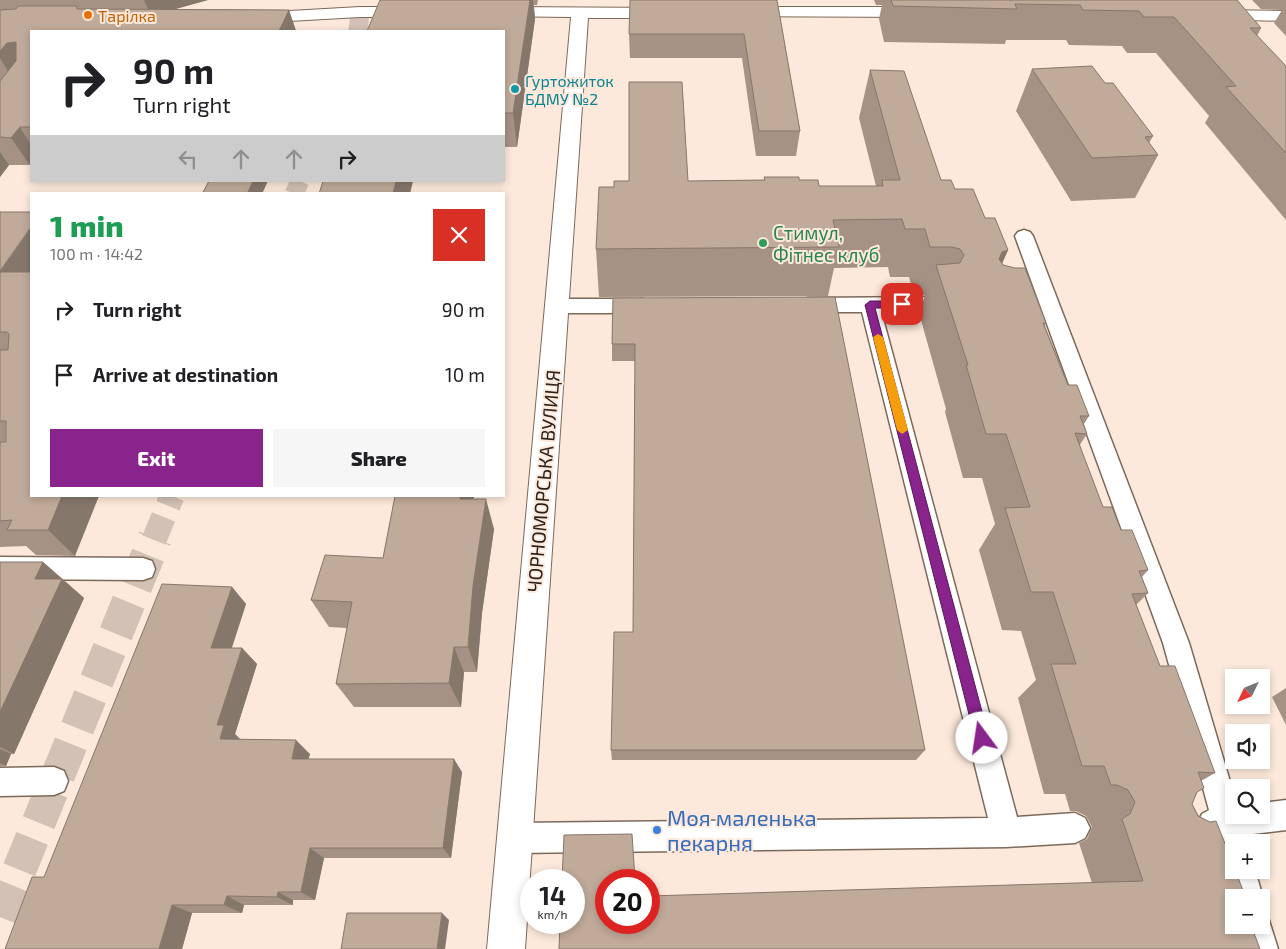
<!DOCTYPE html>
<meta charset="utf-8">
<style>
body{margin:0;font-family:"Exo 2",sans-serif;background:#f6f6f6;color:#202124;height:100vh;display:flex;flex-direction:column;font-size:19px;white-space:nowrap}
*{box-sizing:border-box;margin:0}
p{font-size:16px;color:#757577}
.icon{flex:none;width:28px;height:28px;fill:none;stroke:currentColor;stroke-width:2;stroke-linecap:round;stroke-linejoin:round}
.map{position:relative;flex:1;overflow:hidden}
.panel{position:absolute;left:30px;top:192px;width:475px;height:305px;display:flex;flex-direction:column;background:#fff;border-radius:0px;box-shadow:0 2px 8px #0003}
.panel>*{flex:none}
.hud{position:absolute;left:30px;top:30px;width:475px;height:152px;border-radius:0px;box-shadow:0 2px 8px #0003;background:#fff;color:#202124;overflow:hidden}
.needle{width:32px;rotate:227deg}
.tools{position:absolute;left:1225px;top:669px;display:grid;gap:10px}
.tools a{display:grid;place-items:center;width:45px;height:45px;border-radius:0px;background:#fff;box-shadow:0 2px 8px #0003;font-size:25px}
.speed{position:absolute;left:520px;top:869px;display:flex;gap:10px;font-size:25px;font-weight:700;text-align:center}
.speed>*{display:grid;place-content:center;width:65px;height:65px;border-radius:50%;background:#fff;box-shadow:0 2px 8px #0003;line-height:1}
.speed small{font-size:12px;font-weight:400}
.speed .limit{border:8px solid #d22;background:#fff;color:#111}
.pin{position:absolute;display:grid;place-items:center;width:42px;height:42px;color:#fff;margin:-21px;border-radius:10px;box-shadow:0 2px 8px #0006}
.me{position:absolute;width:55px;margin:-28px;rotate:346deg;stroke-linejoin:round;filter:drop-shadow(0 0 4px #0008)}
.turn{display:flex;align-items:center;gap:18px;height:105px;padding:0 20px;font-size:22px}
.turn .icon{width:65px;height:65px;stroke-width:2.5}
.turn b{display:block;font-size:35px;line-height:42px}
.lanes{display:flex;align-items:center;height:48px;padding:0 20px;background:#0003;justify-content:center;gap:25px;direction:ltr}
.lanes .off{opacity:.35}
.round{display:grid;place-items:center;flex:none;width:52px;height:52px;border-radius:0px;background:#f6f6f6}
.summary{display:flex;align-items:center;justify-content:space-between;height:85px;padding:0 20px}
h1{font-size:30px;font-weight:800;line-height:38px;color:#1e9e55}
.cta{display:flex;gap:10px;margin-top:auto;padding:10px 20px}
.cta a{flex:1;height:58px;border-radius:0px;background:#89248c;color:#fff;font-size:20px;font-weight:800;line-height:58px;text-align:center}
.cta a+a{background:#f6f6f6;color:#202124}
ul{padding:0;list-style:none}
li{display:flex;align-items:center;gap:15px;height:65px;padding:0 20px}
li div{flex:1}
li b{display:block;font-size:19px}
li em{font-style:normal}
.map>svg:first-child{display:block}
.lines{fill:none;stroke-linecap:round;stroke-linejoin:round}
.minor-tunnel-far2{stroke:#d2c1b4;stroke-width:19;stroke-dasharray:19 9;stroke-linecap:butt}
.minor-tunnel-far1{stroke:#d2c1b4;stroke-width:25;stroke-dasharray:25 12;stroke-linecap:butt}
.minor-tunnel{stroke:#d2c1b4;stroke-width:34;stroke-dasharray:34 17;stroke-linecap:butt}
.service-casing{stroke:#7d6959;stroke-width:3}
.minor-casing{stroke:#7d6959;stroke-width:2}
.service{fill:#fff;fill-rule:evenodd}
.minor{fill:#fff;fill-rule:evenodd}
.wall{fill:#a59284}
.shaded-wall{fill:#86776b}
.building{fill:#c0aa99;stroke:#86776b}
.route{fill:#89248c;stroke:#59175b}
.slow{fill:#f59e0b}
.food-dot{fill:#e8710a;stroke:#fce9db;stroke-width:2}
.culture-dot{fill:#0f9aa8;stroke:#fce9db;stroke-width:2}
.leisure-dot{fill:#2e9e5b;stroke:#fce9db;stroke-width:2}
.shop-dot{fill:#3f7fe0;stroke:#fce9db;stroke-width:2}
.labels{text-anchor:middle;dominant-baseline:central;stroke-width:4;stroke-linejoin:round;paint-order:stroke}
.far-food-label{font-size:16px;fill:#c56008;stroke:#fce9db;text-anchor:start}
.far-culture-label{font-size:16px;fill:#0d838f;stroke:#fce9db;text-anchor:start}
.leisure-label{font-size:19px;fill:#27864d;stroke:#fce9db;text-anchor:start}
.street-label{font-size:19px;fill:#29211a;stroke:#fce9db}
.near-shop-label{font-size:22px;fill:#366cbe;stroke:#fce9db;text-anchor:start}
</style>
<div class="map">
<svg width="1286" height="949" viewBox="0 0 1286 949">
<rect width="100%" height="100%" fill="#fce9db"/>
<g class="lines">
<!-- minor-tunnel-far2 -->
<path class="minor-tunnel-far2" d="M358 31 360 12
M294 194 300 181"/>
<!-- minor-tunnel-far1 -->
<path class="minor-tunnel-far1" d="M154 540 172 496"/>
<!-- minor-tunnel -->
<path class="minor-tunnel" d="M0 917 155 538"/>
<defs>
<path id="service" d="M1024 230 1030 232 1033 236 1189 643 1234 795V815H1261V803L1286 800V830L1245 835 1248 842H1234V870H1255L1263 898 1261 903V898H1234V901L1225 870 1230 859 1224 856 1217 838 1212 839 1202 834 1197 824 1202 814 1209 810 1163 643 1015 236 1018 232Z
M934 297 941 299 944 304 941 309 934 311H881L1017 817 1075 813 1085 818 1090 828 1085 838 1075 843 1006 847 514 853 504 848 499 838 504 828 514 823 988 818 862 312H808L801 310 798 305 801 300 808 298Z
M557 299H643L650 301 653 306 650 311 643 313H557L550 311 547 306 550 301Z
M0 557 143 558 152 561 155 569 152 577 143 580 0 579Z
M54 767 64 771 68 781 64 791 54 795 0 796V768Z
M1261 912 1267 914 1278 949H1246L1240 925H1261Z"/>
<path id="minor" d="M360 7H412L418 8 420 12 418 16 412 17H360L253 23 247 22 245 18 247 14 253 13Z
M498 7 667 8 673 9 675 13 673 17 667 18H588L525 949H487L571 17 492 16 490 12 492 8Z
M743 7H917L923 8 925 12 923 16 917 17 737 16 735 12 737 8Z
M1213 10 1286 11V21L1207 19 1205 15 1207 11Z"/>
</defs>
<!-- service casing -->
<use href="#service" class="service-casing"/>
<!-- minor casing -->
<use href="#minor" class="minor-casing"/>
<!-- service -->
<use href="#service" class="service"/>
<!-- minor -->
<use href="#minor" class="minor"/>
</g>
<!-- wall -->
<path class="wall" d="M0 0H208L174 9 289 10 296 31H31V163L30 165H9L0 177Z
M380 0H538L537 5H534L535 19 517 147H504V31Z
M777 0 800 131 796 156H756L742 58H630L629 34Z
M874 0H1237L1261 28 1257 36 1286 66V220L1205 123 1209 116 1156 53H1127L1122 46 1069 45 1066 40H1006L1005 44 884 42 879 19 882 5H876Z
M1252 0H1286V36L1274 23 1282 10 1261 9Z
M1032 69 1105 83 1153 136 1149 143 1158 155 1135 198 1071 201 1016 111Z
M870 70 941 180 955 189 985 218 1008 250 1002 263 1046 323 1045 326 1068 385 1089 416 1084 424 1087 434 1079 446 1103 507 1121 530 1148 570 1142 577 1148 593 1136 605 1160 666 1215 773 1201 781 1192 804 1246 898 606 922 1092 883 1079 843 1087 839 1092 827 1086 816 1076 811H1070L1065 794H1044L1018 698 1036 680 1021 631 1002 630 979 550 995 524 982 478H963L945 412 946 409 919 313 925 295H914L909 277H890L888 267 834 268 828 296 599 297 596 249 614 187 688 181 764 180V177L799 180 819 186H876L859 118Z
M0 212 75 556 36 555 26 546 0 547Z
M613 298 925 750 916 760H612L611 750 633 632 635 361H612V344Z
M395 496H474L473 499 494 529 482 613 477 672H464L461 707H354L336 684 347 628 329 627 311 600 383 558Z
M0 562H43L84 598 14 754H11L6 766 0 767Z
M232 587 246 604 232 648H242L257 664 235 734 240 739 310 754 308 759 462 772 451 858H324L315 900H293V905H244L242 913H192L182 949H5L44 877Z
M1286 688V725L1272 697Z"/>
<!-- shaded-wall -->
<path class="shaded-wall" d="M144 0H208L151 16Z
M530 0H533L535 19 517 147 513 113Z
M289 10 296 31H279Z
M16 42 31 67 14 81 0 58V51L7 43Z
M20 127 31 145V163L30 165 11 138Z
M0 152 9 165 0 177Z
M253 181H268L262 194H247Z
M396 181H413L410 194H393Z
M31 227V288L0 272Z
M1008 250 987 298 981 300 1002 252Z
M504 259 505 267 504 278Z
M62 496H99L75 556 48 530Z
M460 496H474L469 529 460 499Z
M486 499 494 529 482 613 477 672 468 647 473 586Z
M43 562 84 598 14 754 0 747V712L35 579Z
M232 587 246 604 226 664 211 648Z
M454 647 464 672 461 707 449 683Z
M242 648 257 664 235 734 240 739 236 752 220 739 217 725Z
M296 740 310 754 305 772 292 759Z
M0 749 11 754 6 766 0 763Z
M454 759 462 772 451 858 443 848Z
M310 848 324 858 315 900 301 892Z
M278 892 293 900V905L277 897Z
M227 896 244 905 242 913 224 905Z
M172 905 192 913 182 949H159Z
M442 913 449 920 445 949H437Z"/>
<!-- building -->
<path class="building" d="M380 0H530L513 113H504V31H367Z
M630 0H777L800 131H759L744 34H629Z
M891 0H1237L1261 28H1250L1286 66V153L1226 87 1236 86 1174 17H1144L1139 11 1083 10 1080 5 1015 4 1017 9 893 6Z
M18 6H76L77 9 289 10 279 31H31V127H20L11 138 0 137V81L16 61V42L7 43 0 51V10L16 9Z
M1092 66 1105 83H1113L1153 136 1145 137 1158 155 1092 158 1032 69Z
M870 70 904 71 941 180H951L955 189H973L985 218H995L1008 250 1002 252 999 259 1003 265 1015 268H1025L1046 323H1043L1068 385H1077L1089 416H1080L1087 434 1075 433 1103 507H1112L1121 530H1132L1148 570 1139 571 1148 593 1132 594 1160 666H1175L1215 773 1198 772 1204 788 1197 792 1192 804 1198 816 1210 822 1216 821 1234 866V870H1235L1246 898H1234V925H1251L1260 949H559L560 922H574V880H562L564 835 632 834 635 880H606V922H649V896L1143 881 1122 819 1130 814 1135 802 1128 790 1117 785H1111L1104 766H1082L1051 664H1076L1053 592H1031L1005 508 1030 507 1006 434H986L966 365H968L936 265 960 263 964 255 960 249 952 247H930L925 229H905L902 219 833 220 839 247 596 249 599 187H614V181H629V82H682L688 181 765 180 764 177H799V180H818L819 186H883L882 180H900Z
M209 181H253L247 194H202Z
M323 181H396L393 194H319Z
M0 212H31V227L0 271Z
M0 272H31V496H62L48 530H7L12 520 0 521V442H6V421H0V350H8L9 334 7 332H0Z
M835 297 925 750H611L614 632H633L635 344H612L613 298Z
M395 496H460V499H486L473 586 468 647H454L449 683 336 684 352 602 311 600 325 555 383 558Z
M0 562H43L35 579H62L0 712Z
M162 584 232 587 211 648H242L217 725H224L220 739 296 740 292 759H454L443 848H310L301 892H278L277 897 227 896 224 905H172L159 949H5L32 877H44Z
M347 913H442L437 949H341Z"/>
<!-- route -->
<path class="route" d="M870 301H902L907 304 902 308H875L989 738 987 743 982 745 977 743 975 738 865 305Z"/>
<!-- slow -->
<path class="slow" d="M878 334 883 337 908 430 902 434 897 430 873 337Z"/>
<!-- markers -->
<circle class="food-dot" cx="88" cy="15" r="5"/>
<circle class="culture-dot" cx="515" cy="89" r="5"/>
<circle class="leisure-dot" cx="763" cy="243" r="5"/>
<circle class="shop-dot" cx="657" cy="830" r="5"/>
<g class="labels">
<!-- far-food labels -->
<g class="far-food-label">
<text x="98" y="15">Тарiлка</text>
</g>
<!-- far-culture labels -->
<g class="far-culture-label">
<text x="525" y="80">Гуртожиток<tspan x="525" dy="18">БДМУ №2</tspan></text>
</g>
<!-- leisure labels -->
<g class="leisure-label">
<text x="773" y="232">Стимул,<tspan x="773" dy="22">Фітнес клуб</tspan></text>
</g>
<!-- street labels -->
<g class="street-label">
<text transform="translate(543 481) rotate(-85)">ЧОРНОМОРСЬКА ВУЛИЦЯ</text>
</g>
<!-- near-shop labels -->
<g class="near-shop-label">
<text x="667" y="817">Моя маленька<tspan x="667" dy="25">пекарня</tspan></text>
</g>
</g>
</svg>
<div class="tools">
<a><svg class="needle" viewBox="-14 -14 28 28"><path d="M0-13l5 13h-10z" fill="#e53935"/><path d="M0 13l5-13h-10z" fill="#757577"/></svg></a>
<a><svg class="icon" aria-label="sound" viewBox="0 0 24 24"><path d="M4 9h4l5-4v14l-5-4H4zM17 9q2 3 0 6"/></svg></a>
<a><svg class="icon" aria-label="search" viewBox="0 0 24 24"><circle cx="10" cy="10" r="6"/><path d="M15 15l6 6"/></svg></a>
<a>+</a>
<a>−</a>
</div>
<div class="speed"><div>14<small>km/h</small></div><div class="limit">20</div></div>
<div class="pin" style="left:902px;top:304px;background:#d93025"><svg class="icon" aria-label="arrive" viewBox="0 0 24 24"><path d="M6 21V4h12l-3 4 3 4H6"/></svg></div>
<svg class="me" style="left:982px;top:738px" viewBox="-20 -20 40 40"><circle r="19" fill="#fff"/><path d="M0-13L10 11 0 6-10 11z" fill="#89248c"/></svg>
<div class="hud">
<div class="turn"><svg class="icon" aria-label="right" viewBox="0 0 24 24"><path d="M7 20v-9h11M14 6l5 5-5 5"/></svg><div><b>90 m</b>Turn right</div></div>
<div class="lanes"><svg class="icon off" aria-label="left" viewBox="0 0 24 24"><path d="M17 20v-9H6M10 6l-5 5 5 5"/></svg><svg class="icon off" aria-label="ahead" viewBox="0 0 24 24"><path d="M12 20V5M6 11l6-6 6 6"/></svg><svg class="icon off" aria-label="ahead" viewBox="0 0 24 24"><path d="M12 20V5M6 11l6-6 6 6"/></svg><svg class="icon" aria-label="right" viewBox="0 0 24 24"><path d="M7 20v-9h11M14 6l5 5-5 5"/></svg></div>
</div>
<section class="panel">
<div class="summary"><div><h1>1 min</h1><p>100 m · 14:42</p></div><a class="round" style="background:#d93025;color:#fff"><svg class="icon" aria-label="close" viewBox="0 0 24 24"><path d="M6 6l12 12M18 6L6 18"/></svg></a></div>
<ul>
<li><svg class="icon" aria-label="right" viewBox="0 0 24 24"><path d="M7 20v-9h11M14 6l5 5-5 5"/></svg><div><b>Turn right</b></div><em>90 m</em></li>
<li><svg class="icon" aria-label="arrive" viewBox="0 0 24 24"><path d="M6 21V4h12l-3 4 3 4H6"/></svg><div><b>Arrive at destination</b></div><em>10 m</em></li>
</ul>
<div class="cta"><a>Exit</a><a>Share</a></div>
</section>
</div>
